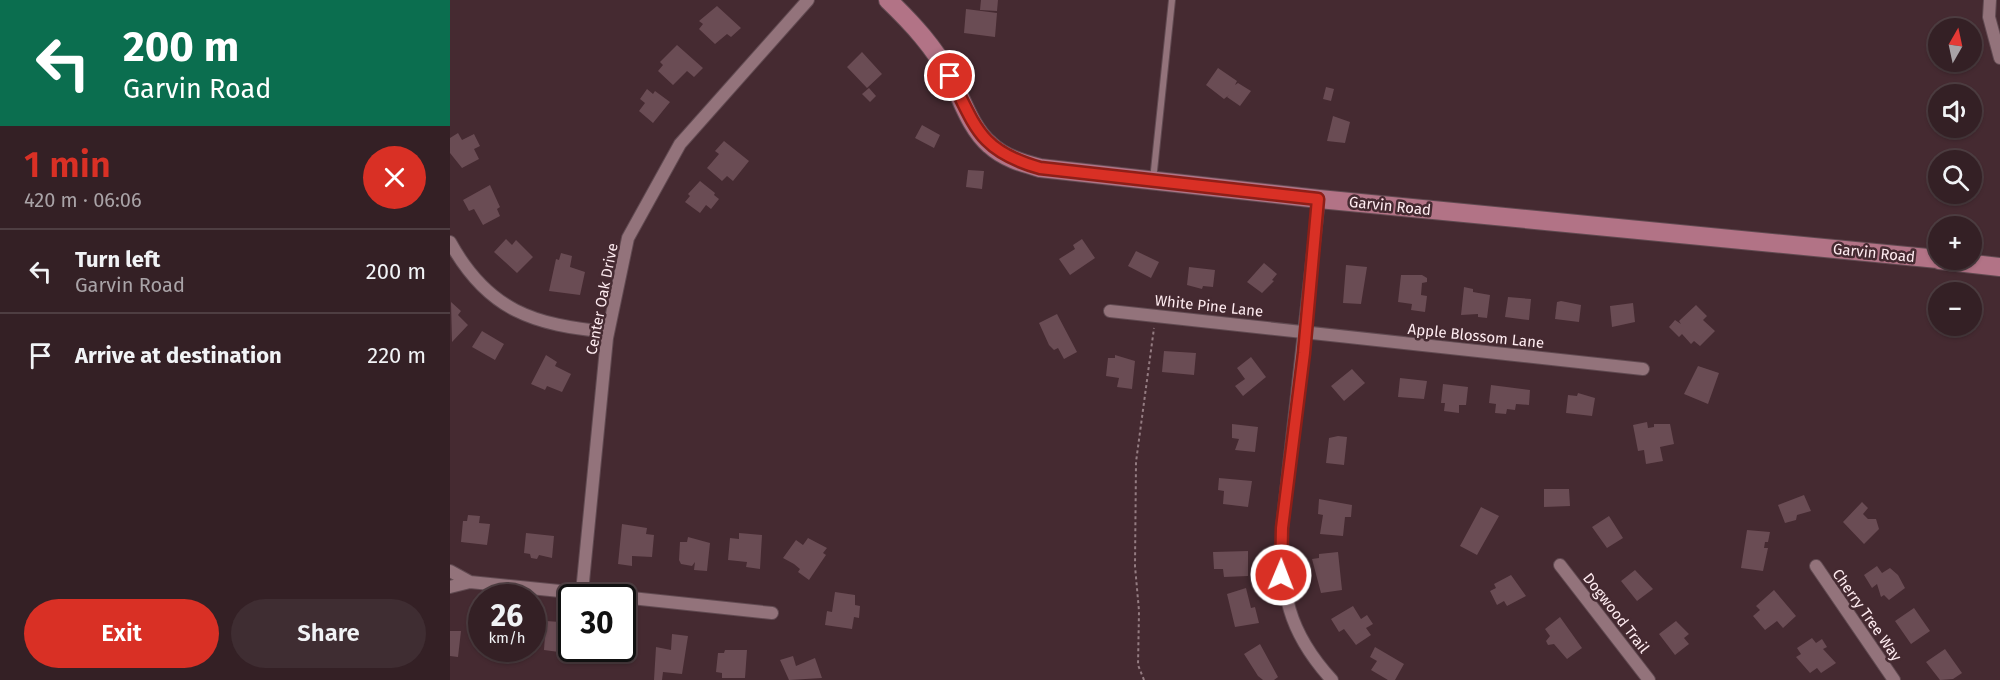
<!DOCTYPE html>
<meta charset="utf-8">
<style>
body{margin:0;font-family:"Fira Sans",sans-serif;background:#3f2d32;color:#f1f3f6;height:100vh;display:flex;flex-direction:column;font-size:22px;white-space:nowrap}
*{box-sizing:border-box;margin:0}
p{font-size:20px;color:#a9a3a7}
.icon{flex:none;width:33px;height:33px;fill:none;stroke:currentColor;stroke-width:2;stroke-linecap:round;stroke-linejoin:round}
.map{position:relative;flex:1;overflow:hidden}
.side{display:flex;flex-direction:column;background:#342025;width:450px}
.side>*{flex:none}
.guide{background:#0b6e4f;color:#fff;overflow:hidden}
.needle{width:39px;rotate:9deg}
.buttons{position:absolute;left:1478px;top:18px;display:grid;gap:12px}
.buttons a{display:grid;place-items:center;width:54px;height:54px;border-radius:50%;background:#342025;box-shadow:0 2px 4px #0004,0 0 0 2px #4e3e42;font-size:30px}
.speed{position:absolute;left:18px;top:584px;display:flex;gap:12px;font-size:30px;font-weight:700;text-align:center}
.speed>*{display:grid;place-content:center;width:78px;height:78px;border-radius:50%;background:#342025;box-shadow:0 2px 4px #0004,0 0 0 2px #4e3e42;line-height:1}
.speed small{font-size:15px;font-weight:400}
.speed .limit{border:3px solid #111;border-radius:9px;background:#fff;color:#111}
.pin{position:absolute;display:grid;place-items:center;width:51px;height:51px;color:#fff;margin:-26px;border:3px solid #fff;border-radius:50%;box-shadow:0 2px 6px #0007}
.me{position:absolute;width:66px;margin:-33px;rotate:1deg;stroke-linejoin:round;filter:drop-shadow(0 0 4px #0008)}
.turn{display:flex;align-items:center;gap:21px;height:126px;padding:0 24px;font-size:27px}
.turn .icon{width:78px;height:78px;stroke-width:2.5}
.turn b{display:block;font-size:42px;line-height:51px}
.round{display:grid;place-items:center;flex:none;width:63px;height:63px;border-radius:32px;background:#3f2d32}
.summary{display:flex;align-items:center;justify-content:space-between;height:102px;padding:0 24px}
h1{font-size:36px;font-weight:600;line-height:45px;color:#d93025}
.cta{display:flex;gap:12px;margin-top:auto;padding:12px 24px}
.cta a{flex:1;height:69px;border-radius:36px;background:#d93025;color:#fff;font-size:24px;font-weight:600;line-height:69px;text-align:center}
.cta a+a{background:#3f2d32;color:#f1f3f6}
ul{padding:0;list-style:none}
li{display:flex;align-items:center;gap:18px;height:84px;padding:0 24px;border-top:2px solid #4e3e42}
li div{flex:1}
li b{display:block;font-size:22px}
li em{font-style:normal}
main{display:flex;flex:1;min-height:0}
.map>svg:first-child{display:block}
.building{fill:#6a4c54}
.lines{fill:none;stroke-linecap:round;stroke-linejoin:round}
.lane-casing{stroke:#614a51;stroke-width:8}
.street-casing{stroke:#614a51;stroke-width:14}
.secondary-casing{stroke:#614a51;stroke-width:20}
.path{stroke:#947c82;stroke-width:2;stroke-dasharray:3 3;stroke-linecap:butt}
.lane{stroke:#93737b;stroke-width:6}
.street{stroke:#93737b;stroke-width:12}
.secondary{stroke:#b27386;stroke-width:18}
.route-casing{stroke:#8d1f18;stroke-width:15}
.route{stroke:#d93025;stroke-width:10}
.labels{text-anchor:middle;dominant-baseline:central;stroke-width:5;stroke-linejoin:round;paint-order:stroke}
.street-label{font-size:15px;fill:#feebf0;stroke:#452a31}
</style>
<main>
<section class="side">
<div class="guide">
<div class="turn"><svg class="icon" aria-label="left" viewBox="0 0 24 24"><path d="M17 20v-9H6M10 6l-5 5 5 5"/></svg><div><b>200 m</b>Garvin Road</div></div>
</div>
<div class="summary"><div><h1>1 min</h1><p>420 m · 06:06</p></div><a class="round" style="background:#d93025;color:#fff"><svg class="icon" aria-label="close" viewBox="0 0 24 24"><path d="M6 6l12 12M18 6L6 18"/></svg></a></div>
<ul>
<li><svg class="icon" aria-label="left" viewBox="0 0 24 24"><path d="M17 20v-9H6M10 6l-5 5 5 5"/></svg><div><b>Turn left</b><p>Garvin Road</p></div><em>200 m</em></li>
<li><svg class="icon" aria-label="arrive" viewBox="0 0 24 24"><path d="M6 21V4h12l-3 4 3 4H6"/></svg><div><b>Arrive at destination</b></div><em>220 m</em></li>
</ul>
<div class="cta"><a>Exit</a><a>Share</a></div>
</section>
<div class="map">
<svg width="1550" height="680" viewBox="0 0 1550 680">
<rect width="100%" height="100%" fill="#452a31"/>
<!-- building -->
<path class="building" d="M531 0H548L547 11 530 10Z
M267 6 291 28 281 37 277 34 265 44 249 29 253 24 249 21Z
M516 9 547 13 545 37 514 33Z
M227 45 253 68 244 77 237 71 223 85 208 71 213 65 210 62Z
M412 52 432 74 417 88 397 67Z
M768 68 787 81 785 85 788 83 801 91 790 106 777 97 779 95 774 99 756 85Z
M876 87 884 89 881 101 873 99Z
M419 88 426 96 420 102 412 94Z
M197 89 203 94 205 91 220 102 203 123 189 111 195 103 190 99Z
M883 116 900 122 895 143 877 141Z
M472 125 490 135 484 148 465 138Z
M8 133 12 140 24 134 30 146 24 149 29 159 12 168 0 153V138Z
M274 141 299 161 283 181 277 176 272 181 257 168 269 154 265 151Z
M518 170 534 171 532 189 516 187Z
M250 181 265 193 264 195 269 199 261 209 256 205 250 213 235 202 240 196 238 194Z
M40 185 50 207 47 209 50 216 33 225 24 209 19 211 13 200Z
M56 239 62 245 66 240 83 257 67 273 44 252Z
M632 239 645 258 620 275 609 259 625 249 623 245Z
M686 251 709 262 701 278 678 266Z
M111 253 122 256 120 267 135 272 130 295 99 291 106 259 109 260Z
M814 263 827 274 822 280 824 281 812 293 797 282Z
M896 265 917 267 911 304 893 303Z
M739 267 765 270 763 287 753 286 752 289 737 285Z
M951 275H972L977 278V282L972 283 971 295 977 296 975 312 961 310 962 304 948 302Z
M1014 287 1023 289V292L1040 295 1037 318 1028 317V314L1011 315Z
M1058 297 1081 299 1079 320 1055 317Z
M1111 301 1131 305 1129 322 1105 319 1107 302Z
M1 302 11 311 8 315 18 325 2 342Z
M1183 303 1185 322 1162 327 1160 306Z
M1246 305 1257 316 1253 320 1265 331 1250 346 1244 341 1241 344 1232 334 1229 337 1219 327 1225 320 1231 324 1229 321Z
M607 314 627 352 614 359 608 348 604 350 599 345 589 323Z
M32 331 54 344 45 360 22 347Z
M714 351 746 353 744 375 712 372Z
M96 355 107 362 105 366 121 374 112 392 97 386 95 390 81 384Z
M665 355 685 361 682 389 667 387 669 378 656 376 658 358H665Z
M801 357 816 377 793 396 785 386 795 379 787 368Z
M1248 366 1269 373 1258 404 1234 394Z
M902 369 915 383 894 401 881 386Z
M950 378 977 381 974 399 948 397Z
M993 384 1018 387 1016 405H1009V413L994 411 995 403H991Z
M1041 385 1080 390 1079 405 1066 404 1065 410 1057 409 1056 414 1045 413 1046 404 1039 403Z
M1128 393 1145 398 1142 416 1116 413 1118 395 1127 396Z
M1197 422 1198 428 1204 427V424H1220L1224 444 1210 447 1213 461 1196 464 1194 450 1188 451 1183 425Z
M782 424 808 427 805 452 785 450 789 439 782 438Z
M888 436 897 437 894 465 876 463 879 438Z
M769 478 802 481 798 507 773 504 774 491 768 490Z
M1094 489H1119L1120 506 1094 507Z
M1354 495 1361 511 1347 515 1346 520 1335 523 1328 505Z
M869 499 902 505 901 517H895L893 536 870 534 873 515 868 514Z
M1412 502 1418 508 1413 514 1418 519H1426L1429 529 1414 544 1393 522Z
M1031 507 1049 516 1027 555 1010 546Z
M18 515 30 516 29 523 40 524 37 545 11 542 13 521H17Z
M1159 516 1173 538 1157 548 1142 527Z
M172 524 197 528 196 534 204 535 202 557 182 556V566L168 564Z
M1297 530 1320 532 1318 542H1315L1314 548H1318L1313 571 1291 568Z
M76 533 104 536 102 558 89 555 87 559 81 558 80 554 74 553Z
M289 533 312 535 310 569 296 567 297 562 278 560 280 538 289 539Z
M238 537 260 543 257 571 244 570 245 562 242 566 231 564 229 560 230 542H237Z
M358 538 377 548 373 553 376 555 359 580 348 572 350 569 344 564 333 558 346 540 353 545Z
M798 551V576L774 577 773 569H764L763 552Z
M888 552 892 590 871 593 862 559 869 558V554Z
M1427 566 1432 573 1440 568 1448 575 1455 588 1439 600 1434 595 1431 597 1427 584 1422 588 1414 575Z
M1185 570 1203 589 1187 601 1171 581Z
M1061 575 1076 596 1057 606 1054 601 1047 605 1040 591 1046 588 1044 584Z
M796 588 801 608 805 607 809 623 785 627 777 594Z
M1324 590 1346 616 1333 628 1327 621 1315 630 1303 616 1310 610 1306 606Z
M385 592 405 595V605L410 606 409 618 404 617 402 629 375 625 377 611 382 612Z
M903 606 911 619 917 615 923 624 916 628 921 635 906 645 894 629 889 632 881 619Z
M1464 608 1480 631 1461 644 1445 621Z
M1110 617 1132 648 1117 659 1104 644 1098 645 1096 641 1100 636 1095 629Z
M96 621 110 622 109 630H122L124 654 94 650Z
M1226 621 1239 634 1234 638 1239 644 1225 655 1209 634Z
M172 630H175V639L186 640 184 660 155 659 156 648H172Z
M0 631H11L8 657 0 656Z
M222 634 238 636 232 674 213 672 212 680H204L206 647 221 650Z
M1362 638 1366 643 1372 639 1377 647 1373 649 1386 663 1371 673 1367 668 1360 673 1346 657 1351 654 1347 648Z
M810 644 828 677 824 680H813L808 676 794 654Z
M925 647 954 664 945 680H938L921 670 927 661 920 657Z
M1495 649 1512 673 1503 679 1490 680 1476 662Z
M275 650H297L295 678H272V673L266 672 268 653H274Z
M343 656 346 666 365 658 372 678 339 680 330 660Z"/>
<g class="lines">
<defs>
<path id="lane" d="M703 180 722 0"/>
<path id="street" d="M1540 0 1539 17 1550 58
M869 199 832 528C831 592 837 631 882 680
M0 242C38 311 84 325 158 332
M660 311 1193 369
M1110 565 1199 680
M1366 566 1444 680
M0 571 20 582
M0 587 20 582 169 597
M132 592 157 338 178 238 230 144 358 0
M172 597 322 613"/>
<path id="secondary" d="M438 0C463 24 484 47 501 78 512 100 521 129 540 145 554 158 572 163 590 168L869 199 1488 259
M1489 260 1550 267"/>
</defs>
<!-- lane casing -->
<use href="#lane" class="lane-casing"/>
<!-- street casing -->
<use href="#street" class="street-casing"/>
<!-- secondary casing -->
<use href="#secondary" class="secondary-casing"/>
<!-- path -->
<path class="path" d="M694 680 688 665 689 611 685 566 686 462 704 328"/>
<!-- lane -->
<use href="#lane" class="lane"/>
<!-- street -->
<use href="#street" class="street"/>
<!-- secondary -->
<use href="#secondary" class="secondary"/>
</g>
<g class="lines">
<defs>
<path id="route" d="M500 76C526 128 530 151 590 168L868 199 854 353 832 528 831 575"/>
</defs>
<!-- route casing -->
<use href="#route" class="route-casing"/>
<!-- route -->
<use href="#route" class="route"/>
</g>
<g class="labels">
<!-- street labels -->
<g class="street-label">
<text transform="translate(940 206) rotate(6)">Garvin Road</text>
<text transform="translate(1424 253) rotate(6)">Garvin Road</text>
<text transform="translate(152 299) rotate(-79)">Center Oak Drive</text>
<text transform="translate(759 306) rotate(6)">White Pine Lane</text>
<text transform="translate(1026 336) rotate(6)">Apple Blossom Lane</text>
<text transform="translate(1166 613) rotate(52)">Dogwood Trail</text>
<text transform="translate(1417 615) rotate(55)">Cherry Tree Way</text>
</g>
</g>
</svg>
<div class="buttons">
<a><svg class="needle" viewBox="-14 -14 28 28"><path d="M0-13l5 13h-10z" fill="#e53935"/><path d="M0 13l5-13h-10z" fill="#a9a3a7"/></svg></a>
<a><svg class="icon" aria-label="sound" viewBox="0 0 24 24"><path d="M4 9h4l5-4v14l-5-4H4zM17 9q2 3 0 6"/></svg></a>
<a><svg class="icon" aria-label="search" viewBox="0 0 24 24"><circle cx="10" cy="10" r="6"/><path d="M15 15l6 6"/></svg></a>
<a>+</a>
<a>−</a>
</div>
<div class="speed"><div>26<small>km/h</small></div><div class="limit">30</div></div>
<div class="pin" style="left:500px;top:76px;background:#d93025"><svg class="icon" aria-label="arrive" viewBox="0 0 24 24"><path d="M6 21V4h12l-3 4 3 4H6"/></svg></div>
<svg class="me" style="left:831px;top:575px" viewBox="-20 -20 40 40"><circle r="17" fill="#d93025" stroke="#fff" stroke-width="3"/><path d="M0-11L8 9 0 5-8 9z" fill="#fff"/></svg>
</div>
</main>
